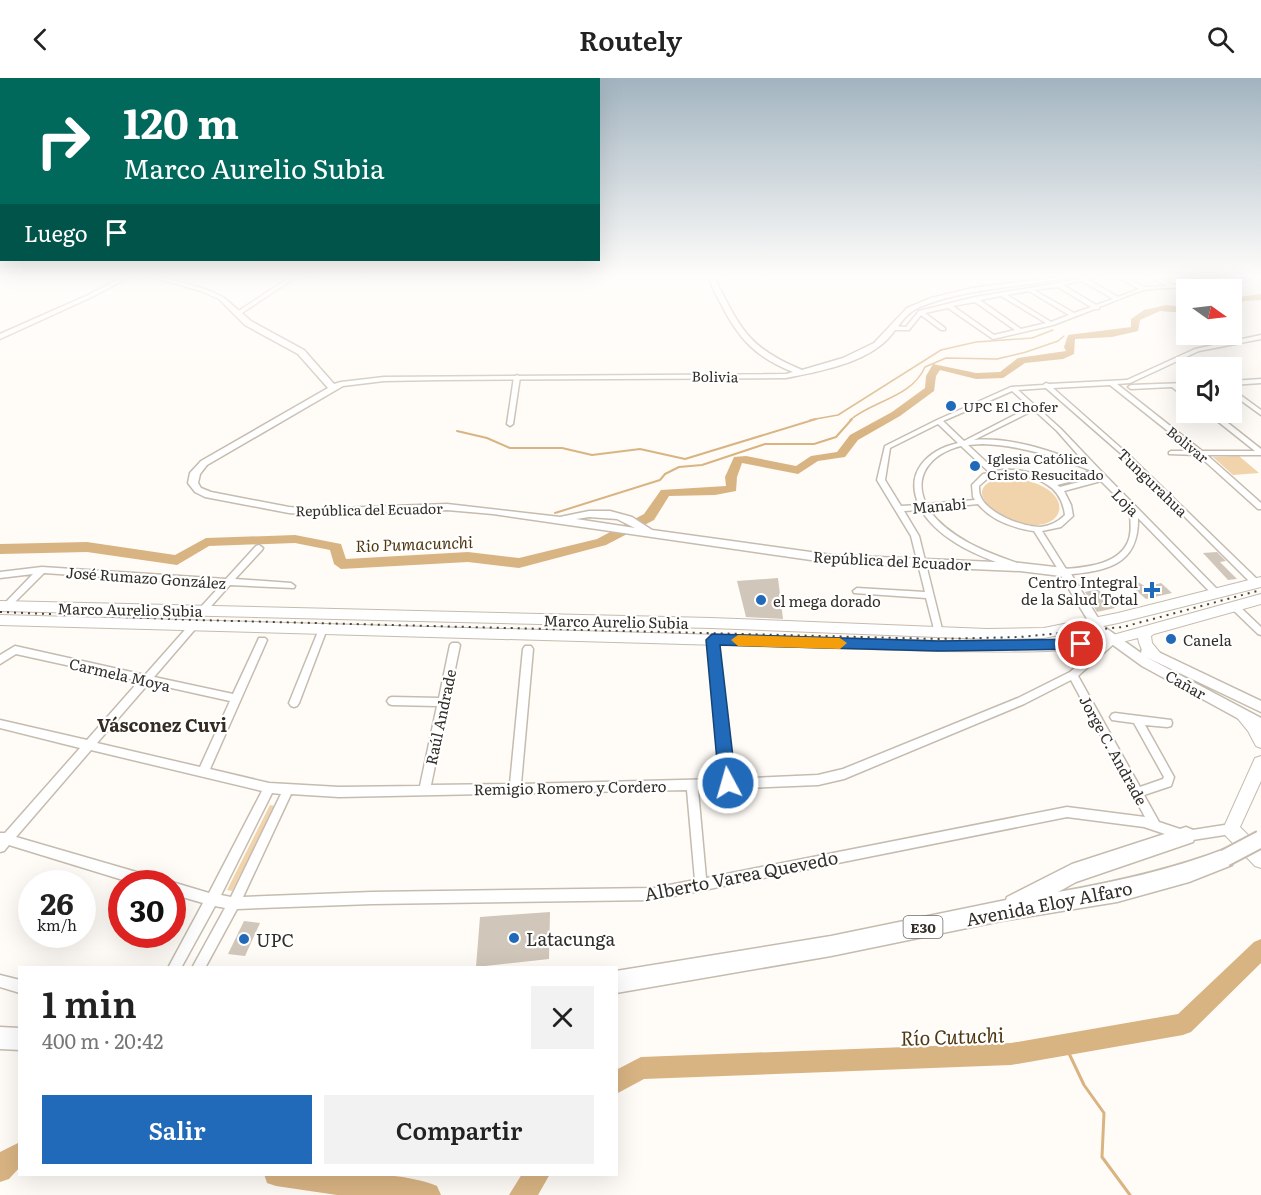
<!DOCTYPE html>
<html lang="es">
<meta charset="utf-8">
<style>
body{margin:0;font-family:Literata,serif;background:#f2f2f2;color:#222;height:100vh;display:flex;flex-direction:column;font-size:22px;white-space:nowrap}
*{box-sizing:border-box;margin:0}
p{font-size:20px;color:#767676}
.icon{flex:none;width:33px;height:33px;fill:none;stroke:currentColor;stroke-width:2;stroke-linecap:round;stroke-linejoin:round}
.map{position:relative;flex:1;overflow:hidden}
.panel{position:absolute;left:18px;top:888px;width:600px;height:210px;display:flex;flex-direction:column;background:#fff;border-radius:0px;box-shadow:0 6px 24px #0002}
.panel>*{flex:none}
.banner{position:absolute;left:0px;top:0px;width:600px;height:183px;box-shadow:0 6px 24px #0002;background:#00695c;color:#fff;overflow:hidden}
.needle{width:39px;rotate:104deg}
.tools{position:absolute;left:1176px;top:201px;display:grid;gap:12px}
.tools a{display:grid;place-items:center;width:66px;height:66px;border-radius:0px;background:#fff;box-shadow:0 6px 24px #0002;font-size:30px}
.speed{position:absolute;left:18px;top:792px;display:flex;gap:12px;font-size:30px;font-weight:700;text-align:center}
.speed>*{display:grid;place-content:center;width:78px;height:78px;border-radius:50%;background:#fff;box-shadow:0 6px 24px #0002;line-height:1}
.speed small{font-size:15px;font-weight:400}
.speed .limit{border:9px solid #d22;background:#fff;color:#111}
.pin{position:absolute;display:grid;place-items:center;width:51px;height:51px;color:#fff;margin:-26px;border:3px solid #fff;border-radius:50%;box-shadow:0 2px 6px #0007}
.me{position:absolute;width:66px;margin:-33px;rotate:354deg;stroke-linejoin:round;filter:drop-shadow(0 0 4px #0008)}
.turn{display:flex;align-items:center;gap:21px;height:126px;padding:0 24px;font-size:27px}
.turn .icon{width:78px;height:78px;stroke-width:2.5}
.turn b{display:block;font-size:42px;line-height:51px}
.then{display:flex;align-items:center;height:57px;padding:0 24px;background:#0003;gap:12px;font-size:22px}
.round{display:grid;place-items:center;flex:none;width:63px;height:63px;border-radius:0px;background:#f2f2f2}
.summary{display:flex;align-items:center;justify-content:space-between;height:102px;padding:0 24px}
h1{font-size:36px;font-weight:600;line-height:45px}
.action{display:flex;gap:12px;margin-top:auto;padding:12px 24px}
.action a{flex:1;height:69px;border-radius:0px;background:#2169b9;color:#fff;font-size:24px;font-weight:600;line-height:69px;text-align:center}
.action a+a{background:#f2f2f2;color:#222}
header{display:flex;justify-content:space-between;align-items:center;height:78px;padding:0 24px;background:#fff;font-size:27px;font-weight:600}
.map>svg:first-child{display:block}
.green{fill:#f1d3ac}
.lines{fill:none;stroke-linecap:round;stroke-linejoin:round}
.stream-far2{stroke:#d9b483;stroke-width:1.5}
.stream-far1{stroke:#d9b483;stroke-width:2}
.stream{stroke:#d9b483;stroke-width:3}
.river{fill:#d9b483;fill-rule:evenodd}
.building{fill:#d0c6b9}
.minor-casing{stroke:#c5bcaf;stroke-width:3}
.tertiary-casing{stroke:#c5bcaf;stroke-width:3}
.secondary-casing{stroke:#c5bcaf;stroke-width:2}
.primary-casing{stroke:#c5bcaf;stroke-width:3}
.minor{fill:#fff;fill-rule:evenodd}
.tertiary{fill:#fff;fill-rule:evenodd}
.secondary{fill:#fff;fill-rule:evenodd}
.primary{fill:#fff;fill-rule:evenodd}
.rail{stroke:#47433e;stroke-width:2;stroke-dasharray:2 5;stroke-linecap:butt}
.primary-bridge-casing{stroke:#c5bcaf;stroke-width:20;stroke-linecap:butt}
.primary-bridge{stroke:#fff;stroke-width:16}
.route{fill:#2169b9;stroke:#154478;stroke-width:1.5}
.slow{fill:#f59e0b}
.poi-dot{fill:#2169b9;stroke:#fff;stroke-width:2}
.labels{text-anchor:middle;dominant-baseline:central;stroke-width:4.5;stroke-linejoin:round;paint-order:stroke}
.far-street-label{font-size:14px;fill:#322e29;stroke:#fff}
.far-poi-label{font-size:14px;fill:#322e29;stroke:#fff;text-anchor:start}
.shield{fill:#fff;stroke:#706d69;stroke-width:1.5}
.shield-label{font-size:14px;font-weight:bold;fill:#322e29}
.street-label{font-size:15px;fill:#322e29;stroke:#fff}
.poi-label{font-size:15px;fill:#322e29;stroke:#fff;text-anchor:start}
.water-label{font-size:16px;font-style:italic;fill:#503710;stroke:#fff}
.quarter-label{font-size:18px;font-weight:bold;fill:#352d23;stroke:#fff}
.near-street-label{font-size:18px;fill:#322e29;stroke:#fff}
.near-poi-label{font-size:18px;fill:#322e29;stroke:#fff;text-anchor:start}
.near-water-label{font-size:20px;font-style:italic;fill:#503710;stroke:#fff}
</style>
<header><svg class="icon" aria-label="back" viewBox="0 0 24 24"><path d="M15 5l-7 7 7 7"/></svg>Routely<svg class="icon" aria-label="search" viewBox="0 0 24 24"><circle cx="10" cy="10" r="6"/><path d="M15 15l6 6"/></svg></header>
<div class="map">
<svg width="1261" height="1117" viewBox="0 0 1261 1117">
<rect width="100%" height="100%" fill="#fffbf6"/>
<!-- green -->
<path class="green" d="M1239 378 1259 395 1233 397 1213 379Z
M1007 399C1021 401 1034 403 1047 411 1067 424 1062 445 1038 447 1006 450 949 408 1007 399Z
M270 727 275 728 232 813 227 812Z"/>
<g class="lines">
<!-- stream-far2 -->
<path class="stream-far2" d="M810 342 838 337 941 272 976 264 1032 260 1053 252
M850 342C874 322 911 320 925 289L946 280 997 281 1026 274 1058 263 1064 258"/>
<!-- stream-far1 -->
<path class="stream-far1" d="M457 353 487 360 510 370H562L592 377 640 371 685 381 816 341
M555 435 660 402 665 396 679 389 702 387 765 366H814L836 359 852 341"/>
<!-- stream -->
<path class="stream" d="M1065 967 1084 1007 1104 1035 1102 1079 1130 1117"/>
<!-- river -->
<path class="river" d="M1261 216V222L1244 223 1238 229 1232 231V225L1238 219Z
M1166 227 1186 229V235L1160 233 1140 242 1138 253 1112 259 1075 261 1074 276 1063 281 1025 285 1003 300 976 301 940 292 936 298 934 313 900 338 858 362 845 379 818 383 798 396 742 385 737 399 736 413 715 417 669 418 654 442 606 467 519 490 468 484 341 491 334 486 330 472 295 465 209 468 177 487 87 474 0 476V466L87 464 175 477 206 460 295 457 341 466 346 481 468 474 519 480 597 461 644 436 661 412 726 408 725 399 734 379 746 378 796 388 811 378 837 374 850 357 892 334 925 310 926 298 933 286 976 295 1000 294 1018 280 1066 273 1064 269 1068 257 1131 249V241L1144 232Z
M1261 861V885L1191 954 1183 957 1011 987 644 1001 616 1016V992L641 979 1011 965 1178 936 1254 864Z
M20 1064V1089L9 1101 0 1104V1074Z
M264 1096C312 1096 394 1090 437 1108L441 1117H337L276 1108 267 1105Z
M522 1096H550L538 1117H509Z"/>
</g>
<!-- building -->
<path class="building" d="M1217 474 1226 483 1220 484 1237 501 1228 502 1203 475Z
M778 500 783 541 746 539 737 503Z
M1132 500 1146 509 1161 505 1172 515 1146 521 1124 502Z
M1098 511 1115 530 1097 534 1085 514Z
M550 834 549 881 476 889 480 839Z
M244 843 260 845 245 878 228 876Z"/>
<g class="lines">
<defs>
<path id="minor" d="M308 197H321L293 201 239 237 234 236 290 199Z
M359 197H366L368 198 365 200Z
M1094 197H1101L1087 201 1118 219 1139 211 1114 197H1119L1144 209 1167 208 1147 197H1152L1174 207 1196 206 1181 197C1190 197 1195 204 1203 205 1210 207 1235 203 1242 201 1248 199 1249 196 1256 197 1230 216 1175 206 1144 212 1129 216 1114 224 1099 229V231H1095L1053 247 993 261 948 230 925 235 945 250V252H941L921 237 909 252H895L892 250 895 248 906 249 919 233 975 219 1059 205ZM1082 203 1113 221 1096 227 1063 207ZM1058 209 1091 229 1074 235 1034 212ZM1029 213 1069 237 1051 244 1007 217ZM1001 218 1046 245 1021 251 980 222ZM975 224 1015 252 994 257 953 228Z
M1261 257V261L1199 273 1130 305 1117 306 1202 373H1255L1206 334H1214L1261 371V377H1207L1261 425V431H1258L1198 377 1169 376V374L1171 373H1193L1110 307 1053 310 1130 378 1259 503 1260 505 1259 507H1253L1126 380 1046 310 1018 312 1061 351 1100 392 1218 512 1219 514 1218 516H1212L1138 440C1139 489 1104 493 1064 497L1061 496 1034 453C1014 450 992 443 978 426L928 431C950 461 986 474 1020 486L1021 488 1020 490 1017 491C982 480 941 464 921 432L904 433 919 458 943 555 942 557H936L935 555 926 520 854 515 853 513 857 510 925 514 911 458 877 402 885 368 937 342 1011 309 1043 307 1046 305 1049 306 1127 302 1195 271ZM1012 313 1030 329 964 363 943 343ZM1034 332 1057 353 1086 386C1050 373 1013 359 974 362ZM938 346 958 365C928 372 904 394 919 427L901 428 885 402 890 370ZM982 366C1020 367 1057 379 1092 393L1052 403C1034 395 1016 389 996 393L968 367ZM961 368 990 395 983 396 972 407 973 419 975 422 926 426C912 396 933 375 961 368ZM1009 395C1037 400 1061 405 1065 437 1058 444 1050 448 1040 449 1022 449 986 435 980 417 979 414 979 411 979 408L988 400ZM1095 397 1098 399 1060 409 1057 407ZM1101 403 1130 432C1130 442 1132 452 1129 461 1121 486 1088 489 1066 491L1042 453 1061 449 1073 438 1071 427 1064 413Z
M517 297 520 299 513 346 510 348 507 346 514 299Z
M1261 301V305L1232 307V303Z
M1186 305V309H1179L1186 315V320L1172 309 1131 311 1128 309 1131 307Z
M1232 311 1261 332V337L1232 316Z
M259 467 263 470 262 472 235 501 291 505 295 508 294 510 230 507 205 535H199L198 533 199 531 221 507 44 495 9 530H3L2 528 33 496 0 500V494L42 489 226 501 256 468Z
M1235 526 1238 527 1261 549V557L1258 556 1232 531 1231 529Z
M194 544 198 547 197 549 154 599 233 616 259 560H265L267 562 210 691 269 705 339 709 420 708 437 628 392 627 389 626 387 623 389 620 392 619 439 620 450 567 452 565H458L460 567 431 707 510 706 523 571 525 568H531L533 571 521 706 721 701 708 562 710 560H716L718 562 732 701 818 697 843 691 1018 620 1070 594 1110 560H1116L1118 562 1116 564 1078 598 1140 709 1163 701 1164 699 1134 645 1112 642 1110 639 1112 636 1115 635 1171 642 1172 645 1171 648 1167 649 1145 647 1174 699 1171 708 1144 717 1159 744 1186 753 1231 746 1235 747 1237 751 1235 755 1231 756 1186 763 1144 749 1067 739 654 822 372 826 237 831 205 890H192L225 830 215 828 181 890H168L203 825 172 816V806H169L172 804 209 815 262 713 91 672 16 759 157 800 161 802 163 806H136L9 767 4 773 0 774V755H5L80 670 0 650V642L87 662 139 603 16 576 0 586V577L15 568 145 597 191 545ZM1071 602 1145 739 1067 729 706 800 698 712 818 707 844 701 1024 626ZM149 605 230 623 200 689 97 665ZM687 712 695 802 654 810 372 814 243 819 291 716 339 719ZM272 715 281 716 231 819 221 817Z
M323 548 327 551 299 625 297 628 294 629 291 628 289 625 319 551Z
M0 897 20 902V915L0 909Z"/>
<path id="tertiary" d="M126 197H133L92 219 0 261V256L88 217Z
M145 197H154L205 211 223 219 251 243 304 272 334 306 341 304 384 299 786 296 793 294C755 279 738 260 720 224 716 216 709 206 710 198L722 197 716 200V203C741 252 749 270 802 292L843 280 874 265 907 230 931 220 972 210 1075 197 1074 198C1023 210 969 209 920 229 902 236 896 256 881 267 856 287 816 294 786 300L439 302 384 303 343 308 207 387 200 396 198 405 201 410 211 414 289 429 313 431 447 426 560 439 589 433H610L632 439 652 452 832 477 1020 485 1064 490 1068 491 1103 548 1141 575 1142 570H1150L1261 623V634L1146 579 1261 640V653L1142 588 1095 554 1061 498 1020 493 832 485 493 436 447 432 313 437 289 435 205 419 195 414 188 405 190 395 201 383 328 310 298 276 245 247 219 221 201 213ZM589 439 617 441 635 450 576 441Z"/>
<path id="secondary" d="M1261 499V509L1118 545 1044 560 987 561 711 550 0 533V523L711 540 987 551 1044 550 1118 535Z
M1261 516V526L1154 556 1151 558 1152 565 1161 576 1159 580C1147 584 1140 571 1138 560 1074 578 1004 573 938 573L0 547V537L938 563 1069 562 1113 557Z
M1242 631 1247 633 1261 648V670L1256 668 1248 653 1235 637 1237 633Z
M1261 678V703L1240 749 1261 770V790L1255 788 1225 757 1223 751 1255 680Z"/>
<path id="primary" d="M1186 749 1193 752 1195 758 1193 764 1076 804 1058 814C1115 804 1170 792 1225 771L1232 773 1235 780 1232 787 1189 804 1117 824 1001 843 831 878 616 915V893L831 858 1006 822 1007 819 1072 786Z
M0 949 20 950V972L0 971Z"/>
</defs>
<!-- minor casing -->
<use href="#minor" class="minor-casing"/>
<!-- tertiary casing -->
<use href="#tertiary" class="tertiary-casing"/>
<!-- secondary casing -->
<use href="#secondary" class="secondary-casing"/>
<!-- primary casing -->
<use href="#primary" class="primary-casing"/>
<!-- minor -->
<use href="#minor" class="minor"/>
<!-- tertiary -->
<use href="#tertiary" class="tertiary"/>
<!-- secondary -->
<use href="#secondary" class="secondary"/>
<!-- primary -->
<use href="#primary" class="primary"/>
<!-- rail -->
<path class="rail" d="M0 534 196 542 938 561 1020 559 1123 549 1261 512"/>
<defs>
<path id="primary-bridge" d="M1225 780 1261 761"/>
</defs>
<!-- primary-bridge casing -->
<use href="#primary-bridge" class="primary-bridge-casing"/>
<!-- primary-bridge -->
<use href="#primary-bridge" class="primary-bridge"/>
</g>
<!-- sky -->
<linearGradient id="sky" x2="0" y2="1"><stop stop-color="#a2b4c0"/><stop offset="0.56" stop-color="#fffdfb"/><stop offset="1" stop-color="#fffdfb" stop-opacity="0"/></linearGradient>
<rect width="1261" height="353" fill="url(#sky)"/>
<!-- route -->
<path class="route" d="M712 556 938 563 1081 561 1088 566 1081 571 938 573 720 567 736 705 733 710 728 713 722 710 719 705 706 562Z"/>
<!-- slow -->
<path class="slow" d="M738 557 840 560 847 565 840 571 738 568 731 562Z"/>
<!-- markers -->
<g class="poi-dot">
<circle cx="951" cy="328" r="6"/>
<circle cx="975" cy="388" r="6"/>
<path d="M1149 503h6v6h6v6h-6v6h-6v-6h-6v-6h6z"/>
<circle cx="761" cy="522" r="6"/>
<circle cx="1171" cy="561" r="6"/>
<circle cx="514" cy="860" r="6"/>
<circle cx="244" cy="861" r="6"/>
</g>
<g class="labels">
<!-- far-street labels -->
<g class="far-street-label">
<text transform="translate(715 298) rotate(1)">Bolivia</text>
<text transform="translate(1188 366) rotate(39)">Bolivar</text>
<text transform="translate(369 431) rotate(-1)">República del Ecuador</text>
</g>
<!-- far-poi labels -->
<g class="far-poi-label">
<text x="963" y="328">UPC El Chofer</text>
<text x="987" y="380">Iglesia Católica<tspan x="987" dy="16">Cristo Resucitado</tspan></text>
</g>
<!-- shield labels -->
<rect class="shield" x="903.5" y="838" width="39" height="22" rx="4.5"/>
<g class="shield-label">
<text x="923" y="849">E30</text>
</g>
<!-- street labels -->
<g class="street-label">
<text transform="translate(1153 404) rotate(44)">Tungurahua</text>
<text transform="translate(1126 424) rotate(46)">Loja</text>
<text transform="translate(939 427) rotate(-5)">Manabi</text>
<text transform="translate(892 482) rotate(3)">República del Ecuador</text>
<text transform="translate(146 499) rotate(4)">José Rumazo González</text>
<text transform="translate(130 531) rotate(1)">Marco Aurelio Subia</text>
<text transform="translate(616 543) rotate(1)">Marco Aurelio Subia</text>
<text transform="translate(120 596) rotate(13)">Carmela Moya</text>
<text transform="translate(1186 606) rotate(29)">Cañar</text>
<text transform="translate(440 639) rotate(-78)">Raúl Andrade</text>
<text transform="translate(1114 672) rotate(61)">Jorge C. Andrade</text>
<text transform="translate(570 709) rotate(-1)">Remigio Romero y Cordero</text>
</g>
<!-- poi labels -->
<g class="poi-label">
<text x="1138" y="503" text-anchor="end">Centro Integral<tspan x="1138" dy="17">de la Salud Total</tspan></text>
<text x="773" y="522">el mega dorado</text>
<text x="1183" y="561">Canela</text>
</g>
<!-- water labels -->
<g class="water-label">
<text transform="translate(414 465) rotate(-2)">Rio Pumacunchi</text>
</g>
<!-- quarter labels -->
<g class="quarter-label">
<text x="162" y="646">Vásconez Cuvi</text>
</g>
<!-- near-street labels -->
<g class="near-street-label">
<text transform="translate(741 797) rotate(-11)">Alberto Varea Quevedo</text>
<text transform="translate(1049 825) rotate(-11)">Avenida Eloy Alfaro</text>
</g>
<!-- near-poi labels -->
<g class="near-poi-label">
<text x="526" y="860">Latacunga</text>
<text x="256" y="861">UPC</text>
</g>
<!-- near-water labels -->
<g class="near-water-label">
<text transform="translate(952 957) rotate(-2)">Río Cutuchi</text>
</g>
</g>
</svg>
<div class="tools">
<a><svg class="needle" viewBox="-14 -14 28 28"><path d="M0-13l5 13h-10z" fill="#e53935"/><path d="M0 13l5-13h-10z" fill="#767676"/></svg></a>
<a><svg class="icon" aria-label="sound" viewBox="0 0 24 24"><path d="M4 9h4l5-4v14l-5-4H4zM17 9q2 3 0 6"/></svg></a>
</div>
<div class="speed"><div>26<small>km/h</small></div><div class="limit">30</div></div>
<div class="pin" style="left:1081px;top:566px;background:#d93025"><svg class="icon" aria-label="arrive" viewBox="0 0 24 24"><path d="M6 21V4h12l-3 4 3 4H6"/></svg></div>
<svg class="me" style="left:728px;top:705px" viewBox="-20 -20 40 40"><circle r="17" fill="#2169b9" stroke="#fff" stroke-width="3"/><path d="M0-11L8 9 0 5-8 9z" fill="#fff"/></svg>
<div class="banner">
<div class="turn"><svg class="icon" aria-label="right" viewBox="0 0 24 24"><path d="M7 20v-9h11M14 6l5 5-5 5"/></svg><div><b>120 m</b>Marco Aurelio Subia</div></div>
<div class="then">Luego<svg class="icon" aria-label="arrive" viewBox="0 0 24 24"><path d="M6 21V4h12l-3 4 3 4H6"/></svg></div>
</div>
<section class="panel">
<div class="summary"><div><h1>1 min</h1><p>400 m · 20:42</p></div><a class="round"><svg class="icon" aria-label="close" viewBox="0 0 24 24"><path d="M6 6l12 12M18 6L6 18"/></svg></a></div>
<div class="action"><a>Salir</a><a>Compartir</a></div>
</section>
</div>
